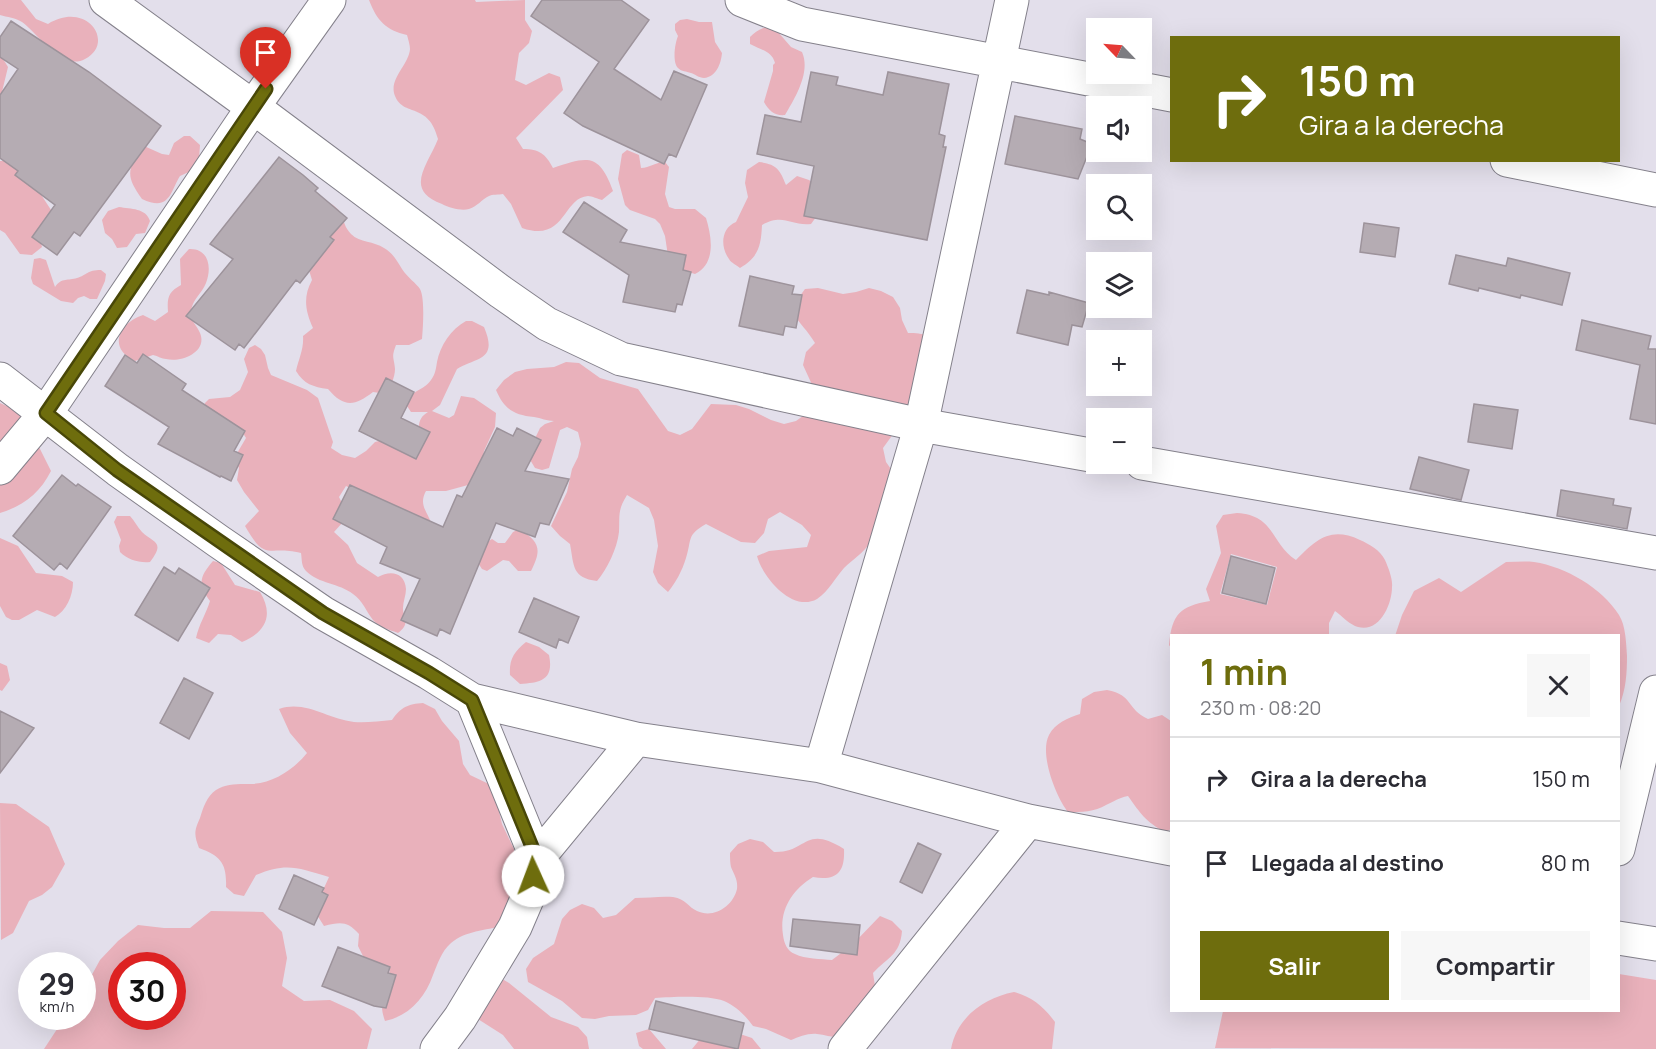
<!DOCTYPE html>
<html lang="es">
<meta charset="utf-8">
<style>
body{margin:0;font-family:Manrope,sans-serif;background:#f7f7f7;color:#2b2b33;height:100vh;display:flex;flex-direction:column;font-size:22px;white-space:nowrap}
*{box-sizing:border-box;margin:0}
p{font-size:20px;color:#7c7c81}
.icon{flex:none;width:33px;height:33px;fill:none;stroke:currentColor;stroke-width:2;stroke-linecap:round;stroke-linejoin:round}
.map{position:relative;flex:1;overflow:hidden}
.details{position:absolute;left:1170px;top:634px;width:450px;height:378px;display:flex;flex-direction:column;background:#fff;border-radius:0px;box-shadow:0 6px 24px #0002}
.details>*{flex:none}
.top-card{position:absolute;left:1170px;top:36px;width:450px;height:126px;border-radius:0px;box-shadow:0 6px 24px #0002;background:#6e6d0d;color:#fff;overflow:hidden}
.needle{width:39px;rotate:295deg}
.fabs{position:absolute;left:1086px;top:18px;display:grid;gap:12px}
.fabs a{display:grid;place-items:center;width:66px;height:66px;border-radius:0px;background:#fff;box-shadow:0 6px 24px #0002;font-size:30px}
.speed{position:absolute;left:18px;top:952px;display:flex;gap:12px;font-size:30px;font-weight:700;text-align:center}
.speed>*{display:grid;place-content:center;width:78px;height:78px;border-radius:50%;background:#fff;box-shadow:0 6px 24px #0002;line-height:1}
.speed small{font-size:15px;font-weight:400}
.speed .limit{border:9px solid #d22;background:#fff;color:#111}
.pin{position:absolute;display:grid;place-items:center;width:51px;height:51px;color:#fff;margin:-62px -26px;border-radius:50% 50% 50% 0;rotate:-45deg;box-shadow:0 0 6px #0007}
.pin .icon{rotate:45deg}
.me{position:absolute;width:66px;margin:-33px;rotate:358deg;stroke-linejoin:round;filter:drop-shadow(0 0 4px #0008)}
.turn{display:flex;align-items:center;gap:21px;height:126px;padding:0 30px;font-size:27px}
.turn .icon{width:78px;height:78px;stroke-width:2.5}
.turn b{display:block;font-size:42px;line-height:51px}
.round{display:grid;place-items:center;flex:none;width:63px;height:63px;border-radius:0px;background:#f7f7f7}
.headline{display:flex;align-items:center;justify-content:space-between;height:102px;padding:0 30px}
h1{font-size:36px;font-weight:700;line-height:45px;color:#6e6d0d}
.primary-button{display:flex;gap:12px;margin-top:auto;padding:12px 30px}
.primary-button a{flex:1;height:69px;border-radius:0px;background:#6e6d0d;color:#fff;font-size:24px;font-weight:700;line-height:69px;text-align:center}
.primary-button a+a{background:#f7f7f7;color:#2b2b33}
ul{padding:0;list-style:none}
li{display:flex;align-items:center;gap:18px;height:84px;padding:0 30px;border-top:2px solid #e1e1e2}
li div{flex:1}
li b{display:block;font-size:22px}
li em{font-style:normal}
.map>svg:first-child{display:block}
.green{fill:#e9b1bb;fill-rule:evenodd}
.building{fill:#b5acb3;stroke:#9d939b;stroke-width:1.5}
.lines{fill:none;stroke-linecap:round;stroke-linejoin:round}
.street-casing{stroke:#84818b;stroke-width:35}
.street{stroke:#fff;stroke-width:33}
.route-casing{stroke:#484708;stroke-width:15}
.route{stroke:#6e6d0d;stroke-width:10}
</style>
<div class="map">
<svg width="1656" height="1049" viewBox="0 0 1656 1049">
<rect width="100%" height="100%" fill="#e3dfeb"/>
<!-- green -->
<path class="green" d="M0 0H21L36 19 48 24C87 0 116 43 85 59 62 72 38 33 22 22 16 18 7 17 0 15Z
M369 0H475L476 2 525 0V20L532 31 529 43 519 53 515 80 526 85 549 73 560 77 563 90 516 138 523 149C539 149 546 154 553 168 587 157 599 152 613 191L602 200C598 199 592 196 588 196 562 198 566 243 522 228L511 204 503 194C499 195 492 194 489 196 481 200 478 206 469 209 461 211 450 208 442 204 403 190 428 165 438 139 429 102 403 117 395 96 388 79 409 65 410 49 410 45 408 39 407 35 386 30 377 21 369 0Z
M687 19 699 22H712L715 42 722 53C721 64 716 77 704 78 699 78 695 74 691 73 686 71 682 72 678 68 672 62 675 43 678 36L675 30V24L680 20Z
M766 27 778 32 791 47 802 52C811 72 795 98 785 115 775 116 769 111 764 102L773 71V65L775 63C772 51 761 50 750 44V37C755 32 759 29 766 27Z
M0 54 8 67 0 100Z
M184 136H190L200 145 199 159 193 170 180 176C170 192 170 212 142 199 125 175 127 169 144 146L162 154 169 155 174 143Z
M627 150 639 155 641 168C650 168 655 162 665 162L669 167 665 194 669 207 675 209H695L706 218C712 237 716 264 695 274L682 270 668 256 665 236 660 224 655 219 630 210 625 205 618 179 622 154Z
M0 161H10L38 190 53 213 39 234 42 247 32 255 20 254 5 233 0 230Z
M759 162C776 164 780 169 786 185L797 176 809 180 819 188V213L811 224C790 226 784 213 762 225 761 245 759 257 740 268 737 265 731 263 729 259 720 247 721 228 736 222L748 197 745 183 747 170Z
M328 202C348 213 339 221 351 234 360 243 374 241 384 248 393 253 397 261 402 269 407 277 417 284 420 289 425 298 423 328 422 339L409 345H396C391 358 394 357 395 369 395 378 390 386 387 394L373 392C355 406 344 408 328 389 313 387 304 384 296 371 299 358 304 349 303 336L313 328C305 310 303 297 312 280L308 267 314 257 326 250 325 238 316 205Z
M119 207C131 209 146 208 150 221L145 233 136 234 127 247 117 248 112 239 105 233 102 220 108 211Z
M189 249C209 248 212 268 206 283 202 294 192 299 191 312 190 321 197 325 200 333 208 352 181 363 166 359 162 359 158 356 153 355L135 361C107 348 119 323 143 315L155 321 168 312C167 298 168 292 181 285L180 259Z
M40 258 46 260 55 287C62 277 68 281 77 278 87 275 87 270 101 270L106 274 105 281 97 299H90L84 296 78 298 73 303 61 301 33 284 31 278 34 259Z
M818 288 843 294 856 292 869 288 881 291 893 297 900 308 902 320 908 333C924 333 932 335 941 349L899 426 883 448 886 462 893 472C886 493 880 523 870 542 864 553 853 559 844 568 835 578 829 591 817 599 792 613 762 576 757 556L769 551 807 547 811 535 802 525 780 512 768 519 764 533 755 543 741 542 706 524C686 535 692 540 686 558 682 571 676 582 668 592L658 583 653 572 658 546 654 520 649 508 627 495C617 511 620 516 619 532 617 549 607 569 597 581 572 578 574 566 570 544L560 536 551 526 567 492 572 469 578 457 581 444 578 432 567 427 560 430 549 468 542 470 535 468 529 458V451L540 428 545 424 554 421C547 421 541 418 534 417 514 415 504 409 496 390L504 380 515 372 527 369 554 367 566 362 579 363 600 378 638 389 668 431 680 435 692 429 711 404 736 405 749 409 771 420 784 424 796 421 807 413 814 389 803 365 806 352 815 343C808 331 799 323 792 312L797 300 805 289Z
M466 321H472L484 327C498 360 478 357 457 369L440 405 432 411 449 418 454 415 461 396 474 398 496 413 495 427 484 451 479 482 446 491H426C417 507 431 514 432 528L346 486 339 497 342 503 343 522 334 532 348 545 357 563 378 577C390 570 405 572 406 589 406 595 403 602 403 608 403 619 411 623 398 633 390 630 379 627 373 620 366 611 363 601 353 594 339 583 319 584 306 571 301 566 302 559 301 553 267 545 266 563 245 526L259 511 244 492 237 480 239 468 236 462V455L246 438 243 433 203 409 205 403 209 399 230 397 240 390 248 372 244 359 249 348 255 345 261 349 265 355 268 368 271 375 307 390 318 398 333 442 331 448 342 455 355 458 366 451 375 442 419 431C418 422 421 416 428 412H411L407 406C411 388 423 392 431 380 435 375 436 369 437 362 440 346 451 329 466 321Z
M0 403 22 413 38 434 39 447 51 471C40 493 23 506 0 513Z
M1237 513C1275 515 1271 544 1296 560 1316 540 1330 526 1360 540 1369 544 1380 550 1385 560 1388 567 1393 579 1392 587 1392 605 1379 633 1358 627 1350 625 1342 616 1335 611L1329 623V636H1172L1171 648 1169 645C1172 614 1180 606 1210 601L1206 589 1221 553 1216 526 1223 515ZM1231 554 1277 567 1267 605 1220 594Z
M117 516H130C135 521 137 527 142 532 153 543 166 541 150 562 139 563 128 560 120 552L119 546 121 540 114 522Z
M519 529C540 542 542 549 531 571H518L509 561 503 560 487 571 482 569 478 563 484 544 492 539 498 543H505L513 532Z
M0 538 18 546 36 573 62 576 73 582C73 596 66 611 55 617L37 610 19 620H12L6 617 0 606Z
M213 561 221 563 235 585 260 592C274 615 266 632 242 642L231 635 218 634 209 643 196 638C199 624 206 614 210 601 197 584 200 576 213 561Z
M1506 562C1515 562 1525 561 1534 562 1566 567 1602 588 1619 615 1626 626 1626 644 1627 656 1627 673 1626 690 1619 706L1618 636H1395L1402 615 1414 591 1439 578 1461 592Z
M526 642 539 647 549 655C554 679 542 683 520 684L510 675C509 659 514 652 526 642Z
M0 663 7 666 10 680 2 691 0 690Z
M1107 690C1134 695 1126 709 1148 719L1162 715 1171 721V829L1165 832C1146 822 1140 813 1128 796 1118 798 1115 801 1106 805 1095 812 1081 812 1068 812 1056 797 1039 754 1049 735 1055 723 1068 718 1080 714L1082 699 1094 692Z
M423 703 435 709 442 721 459 741 463 764 470 775 493 786 502 824 514 849 518 876 503 926C486 930 465 931 451 943 441 952 438 963 433 975 425 998 409 1016 385 1021 378 1001 385 1000 389 983 390 978 389 972 390 967L364 958 358 946 359 934C347 921 341 922 324 926L317 915 324 888 329 877C298 868 287 862 256 875L244 896 234 894 226 887C227 864 221 856 199 848 194 835 194 831 200 818 203 808 207 796 216 790 227 783 240 784 252 784 274 783 294 769 307 753L290 733 279 709C306 700 327 719 354 722 366 723 380 721 392 720 401 707 408 704 423 703Z
M0 803 16 804 49 827 65 864 52 887 42 895 29 901 13 933 1 940Z
M750 839 763 842 774 852C808 853 804 824 844 849 845 872 837 881 813 877 792 890 779 910 783 935 784 943 787 951 795 954 805 959 821 959 832 960L853 944 880 916 892 921 902 931C900 955 888 957 873 973L875 986 843 1037C833 1038 826 1035 817 1034 808 1033 799 1037 791 1040L766 1029 753 1026C746 1016 736 1006 724 1001 708 995 673 997 655 998L648 1010 636 1015 609 1016 595 1019 582 1018 562 1001 528 982 526 969 533 958 554 944 562 919 570 910 582 904 594 908 603 918 616 915 635 898C648 898 661 896 673 897 686 899 688 907 697 911 714 919 733 906 737 889 738 879 734 875 731 867 730 863 730 857 730 853L738 844Z
M211 911 263 912 282 932 287 958 282 986 304 1001 330 1000 354 1011 372 1029 367 1049H44L65 1017H82L83 991 100 960 118 941 138 925 164 928H190ZM122 966H172V1017H122Z
M1619 974 1656 980V1049L1215 1048 1223 1011H1618Z
M499 977 509 983 551 1017 578 1027 587 1037 589 1049H514L503 1035 470 1014Z
M1014 992C1032 997 1044 1007 1055 1022L1052 1049H951C957 1017 984 998 1014 992Z
M649 1029 666 1049H643L639 1046 636 1033Z
M740 1034 752 1038 761 1049H692L701 1038Z"/>
<!-- building -->
<path class="building" d="M542 0H621L649 20 614 69 661 100 674 71 707 85 676 157 669 154 664 164 583 126 564 113 599 62 531 16Z
M11 21 89 72 161 126 80 236 74 232 57 255 32 237 55 205 15 175 18 171 0 158V95L18 69 0 57V37Z
M811 72 838 77 836 85 883 95 888 72 949 84 939 134 945 136 943 147H946L927 240 804 216 814 166 757 154 765 115 801 122Z
M1015 116 1082 129 1080 139 1092 144 1078 179 1005 164Z
M279 157 303 175 318 188 315 191 347 218 330 237 334 240 300 283 296 280 244 348 239 344 235 350 186 316 233 259 210 244Z
M584 202 627 230 620 242 686 255 683 270 691 272 682 305 677 304 675 312 623 302 629 275 563 232Z
M1364 223 1399 228 1395 257 1360 252Z
M1456 255 1506 266 1508 258 1570 273 1562 305 1521 295 1520 298 1479 288 1478 291 1449 284Z
M750 276 794 286 792 294 802 295 796 328 785 326 783 335 739 326Z
M1027 290 1049 295V292L1089 303 1082 327 1072 325 1068 345 1017 333Z
M1582 320 1651 336 1648 349H1656V424L1630 419 1640 365 1576 350Z
M143 354 186 384 182 390 245 431 234 451 243 455 231 481 221 476 220 477 158 444 169 427 105 386 125 355 137 363Z
M386 378 414 392 401 418 430 432 416 459 359 431Z
M1474 404 1518 410 1512 449 1468 442Z
M497 428 513 436 517 428 541 440 525 471 569 479 549 525 540 523 535 537 496 523 450 634 440 629 437 636 401 620 420 579 380 563 387 547 333 519 350 485 443 527 457 495 462 497Z
M1419 457 1469 470 1461 500 1410 489Z
M62 475 76 486 78 484 111 507 67 569 60 563 54 570 13 536Z
M1561 490 1614 499 1613 505 1631 508 1627 529 1557 516Z
M1231 556 1275 568 1266 604 1222 593Z
M164 567 175 574 179 568 210 588 178 641 135 615Z
M534 598 579 617 568 643 559 639 556 648 519 632Z
M184 678 213 693 189 739 160 723Z
M0 711 34 728 0 773Z
M918 843 941 854 922 893 900 882Z
M294 875 324 888 322 892 328 895 314 925 279 909Z
M793 919 860 925 857 955 790 946Z
M338 947 390 967 388 973 396 975 386 1008 374 1006 322 986Z
M656 1001 744 1023 738 1049 649 1029Z"/>
<g class="lines">
<defs>
<path id="street" d="M106 0 253 107 501 292 547 324 621 359 921 425 1096 456
M742 0 802 24 1172 95
M1507 160 1656 190
M0 379 118 470 218 541 323 613 429 673 472 700 636 739 821 766 1028 821 1172 849
M1142 463 1656 553
M0 468 46 413 253 107 329 0
M821 766 921 425 1012 0
M1618 849 1656 692
M537 859 636 739
M1618 938 1656 944
M437 1049 460 1018 515 927 530 892 537 859 472 700
M845 1049 1028 821"/>
</defs>
<!-- street casing -->
<use href="#street" class="street-casing"/>
<!-- street -->
<use href="#street" class="street"/>
</g>
<g class="lines">
<defs>
<path id="route" d="M266 89 46 413 117 470 323 613 429 673 472 700 537 859 533 876"/>
</defs>
<!-- route casing -->
<use href="#route" class="route-casing"/>
<!-- route -->
<use href="#route" class="route"/>
</g>
</svg>
<div class="fabs">
<a><svg class="needle" viewBox="-14 -14 28 28"><path d="M0-13l5 13h-10z" fill="#e53935"/><path d="M0 13l5-13h-10z" fill="#7c7c81"/></svg></a>
<a><svg class="icon" aria-label="sound" viewBox="0 0 24 24"><path d="M4 9h4l5-4v14l-5-4H4zM17 9q2 3 0 6"/></svg></a>
<a><svg class="icon" aria-label="search" viewBox="0 0 24 24"><circle cx="10" cy="10" r="6"/><path d="M15 15l6 6"/></svg></a>
<a><svg class="icon" aria-label="layers" viewBox="0 0 24 24"><path d="M12 4l9 5-9 5-9-5zM3 14l9 5 9-5"/></svg></a>
<a>+</a>
<a>−</a>
</div>
<div class="speed"><div>29<small>km/h</small></div><div class="limit">30</div></div>
<div class="pin" style="left:266px;top:89px;background:#d93025"><svg class="icon" aria-label="arrive" viewBox="0 0 24 24"><path d="M6 21V4h12l-3 4 3 4H6"/></svg></div>
<svg class="me" style="left:533px;top:876px" viewBox="-20 -20 40 40"><circle r="19" fill="#fff"/><path d="M0-13L10 11 0 6-10 11z" fill="#6e6d0d"/></svg>
<div class="top-card">
<div class="turn"><svg class="icon" aria-label="right" viewBox="0 0 24 24"><path d="M7 20v-9h11M14 6l5 5-5 5"/></svg><div><b>150 m</b>Gira a la derecha</div></div>
</div>
<section class="details">
<div class="headline"><div><h1>1 min</h1><p>230 m · 08:20</p></div><a class="round"><svg class="icon" aria-label="close" viewBox="0 0 24 24"><path d="M6 6l12 12M18 6L6 18"/></svg></a></div>
<ul>
<li><svg class="icon" aria-label="right" viewBox="0 0 24 24"><path d="M7 20v-9h11M14 6l5 5-5 5"/></svg><div><b>Gira a la derecha</b></div><em>150 m</em></li>
<li><svg class="icon" aria-label="arrive" viewBox="0 0 24 24"><path d="M6 21V4h12l-3 4 3 4H6"/></svg><div><b>Llegada al destino</b></div><em>80 m</em></li>
</ul>
<div class="primary-button"><a>Salir</a><a>Compartir</a></div>
</section>
</div>
